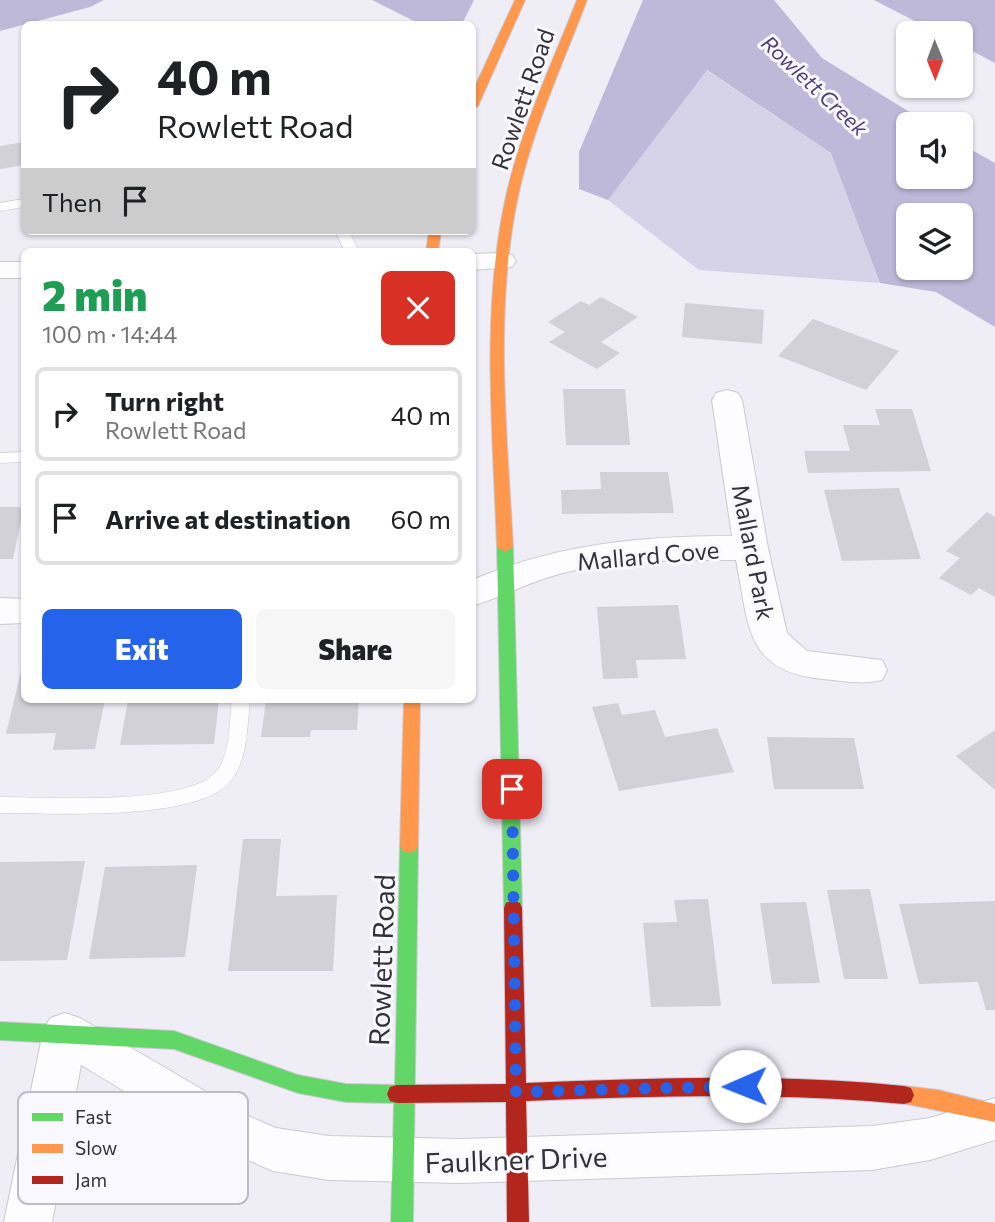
<!DOCTYPE html>
<meta charset="utf-8">
<style>
body{margin:0;font-family:Commissioner,sans-serif;background:#f6f6f6;color:#202124;height:100vh;display:flex;flex-direction:column;font-size:26px;white-space:nowrap}
*{box-sizing:border-box;margin:0}
p{font-size:23px;color:#757577}
.icon{flex:none;width:38px;height:38px;fill:none;stroke:currentColor;stroke-width:2;stroke-linecap:round;stroke-linejoin:round}
.map{position:relative;flex:1;overflow:hidden}
.details{position:absolute;left:21px;top:248px;width:455px;height:455px;display:flex;flex-direction:column;background:#fff;border-radius:10px;box-shadow:0 2px 5px #0004}
.details>*{flex:none}
.guide{position:absolute;left:21px;top:21px;width:455px;height:214px;border-radius:10px;box-shadow:0 2px 5px #0004;background:#fff;color:#202124;overflow:hidden}
.needle{width:46px;rotate:179deg}
.buttons{position:absolute;left:896px;top:21px;display:grid;gap:14px}
.buttons a{display:grid;place-items:center;width:77px;height:77px;border-radius:10px;background:#fff;box-shadow:0 2px 5px #0004;font-size:35px}
.pin{position:absolute;display:grid;place-items:center;width:60px;height:60px;color:#fff;margin:-30px;border-radius:14px;box-shadow:0 4px 10px #0006}
.me{position:absolute;width:77px;margin:-38px;rotate:269deg;stroke-linejoin:round;filter:drop-shadow(0 0 5px #0008)}
.turn{display:flex;align-items:center;gap:24px;height:147px;padding:0 21px;font-size:32px}
.turn .icon{width:91px;height:91px;stroke-width:2.5}
.turn b{display:block;font-size:49px;line-height:60px}
.then{display:flex;align-items:center;height:66px;padding:0 21px;background:#0003;gap:14px;font-size:26px}
.round{display:grid;place-items:center;flex:none;width:74px;height:74px;border-radius:10px;background:#f6f6f6}
.overview{display:flex;align-items:center;justify-content:space-between;height:119px;padding:0 21px}
h1{font-size:42px;font-weight:800;line-height:52px;color:#1e9e55}
.cta{display:flex;gap:14px;margin-top:auto;padding:14px 21px}
.cta a{flex:1;height:80px;border-radius:10px;background:#2563eb;color:#fff;font-size:28px;font-weight:800;line-height:80px;text-align:center}
.cta a+a{background:#f6f6f6;color:#202124}
ul{padding:0;list-style:none}
li{display:flex;align-items:center;gap:21px;height:94px;margin:0 14px 10px;padding:0 7px;border:4px solid #e0e0e0;border-radius:10px}
li div{flex:1}
li b{display:block;font-size:26px}
li em{font-style:normal}
.map>svg:first-child{display:block}
.green{fill:#d6d2e8}
.water{fill:#beb8d9;fill-rule:evenodd}
.building{fill:#d2d1d8}
.lines{fill:none;stroke-linecap:round;stroke-linejoin:round}
.lane-casing{stroke:#cbc9d1;stroke-width:1}
.street-casing{stroke:#cbc9d1;stroke-width:2}
.fast-casing{stroke:#cbc9d1;stroke-width:2}
.slow-casing{stroke:#cbc9d1;stroke-width:2}
.jam-casing{stroke:#cbc9d1;stroke-width:2}
.lane{fill:#fdfcfe;fill-rule:evenodd}
.street{fill:#fdfcfe;fill-rule:evenodd}
.fast{fill:#63d668;fill-rule:evenodd}
.slow{fill:#ff974d;fill-rule:evenodd}
.jam{fill:#b3261e;fill-rule:evenodd}
.route{stroke:#2563eb;stroke-width:12;stroke-dasharray:0 21.6}
.labels{text-anchor:middle;dominant-baseline:central;stroke-width:6;stroke-linejoin:round;paint-order:stroke}
.far-water-label{font-size:21px;font-style:italic;fill:#4d3f78;stroke:#f9f8ff}
.street-label{font-size:24px;fill:#333239;stroke:#f9f8ff}
.near-street-label{font-size:28px;fill:#333239;stroke:#f9f8ff}
.key{fill:#f9f8ff;stroke:#bebdc4;stroke-width:2}
.key-label{font-size:19px;fill:#333239}
</style>
<div class="map">
<svg width="995" height="1222" viewBox="0 0 995 1222">
<rect width="100%" height="100%" fill="#efedf6"/>
<!-- green -->
<path class="green" d="M706 70 831 153 880 283 699 270 608 200Z"/>
<!-- water -->
<path class="water" d="M0 0H104L90 7 0 31Z
M372 0H474L462 24H420Z
M643 0H774L822 58 929 124H908V177H961V144L995 163V327L936 292 880 283 831 153 707 70 608 200 579 189V152ZM908 215H961V268H908Z
M874 0H995V63L961 45V33H938Z"/>
<!-- building -->
<path class="building" d="M24 142V165L0 169V146Z
M601 297 638 317 601 342 620 353 597 369 549 342 565 332 548 322 581 301 589 305Z
M685 303 764 310 762 344 682 337Z
M813 319 899 351 866 390 778 356Z
M563 389H625L630 445H566Z
M875 409H912L931 471 808 473 804 451H850L843 425H880Z
M600 472H668L674 513 562 514 561 490 601 489Z
M899 488 921 559 842 561 824 490Z
M0 507H24L13 559H0Z
M987 512 995 517V597L979 588 971 595 939 578 960 558 946 551Z
M678 605 686 659 636 660 638 678 603 679 597 607Z
M21 671H24V700H105L95 749 53 750 56 733 6 734Z
M128 700H219L214 744 120 745Z
M266 700H359L357 730H311L310 737H261Z
M618 703 622 715 655 710 665 737 717 728 734 772 619 791 592 707Z
M995 730V790L956 756Z
M767 737 854 738 864 789H774Z
M243 839H281L276 896 337 895 333 971H228Z
M85 861 67 960 0 961V862Z
M197 865 185 957 89 959 105 867Z
M870 889 888 979H844L827 890Z
M708 899 721 1006 651 1007 643 923 677 922 674 900Z
M995 901V1010H986L978 982 919 984 899 904Z
M806 902 820 983 772 984 760 903Z"/>
<g class="lines">
<defs>
<path id="lane" d="M24 199V207L0 211V203Z
M335 231H349L359 252H345Z
M24 452V462L0 463V453Z
M232 700H250C247 726 248 761 230 782 195 822 51 813 0 813V797C47 797 183 806 215 773 231 756 229 721 232 700Z"/>
<path id="street" d="M502 253 512 255 516 261 512 267 472 270V254Z
M0 262H24V278H0Z
M727 390 738 393 742 400 768 548 787 633 807 651 882 660 887 670 882 680C863 685 843 681 823 679 744 672 749 624 736 560 677 560 616 559 559 574 529 582 502 597 472 606V580C557 544 641 536 732 536L712 400 716 393Z
M0 598 24 599V623L0 624Z
M65 1013 80 1018 246 1115 276 1128 329 1136 460 1139 872 1126 930 1118 995 1098V1140L930 1160 872 1170 460 1183 329 1180 273 1171 214 1145 81 1065 52 1222H4L43 1032 50 1018Z"/>
<path id="fast" d="M505 542 513 547 522 908 520 913 513 916 506 913 504 908 497 547Z
M409 839 415 841 418 846 413 1222H391L394 1103 346 1102 298 1093 174 1049 0 1040V1022L174 1031 298 1075 346 1084 395 1085 400 846 403 841Z"/>
<path id="slow" d="M515 0H525L478 106 472 109V93Z
M577 0H587C562 66 531 132 517 201 494 315 507 432 513 547L505 552 497 547C493 432 481 314 505 201 520 131 551 66 577 0Z
M429 231H441L438 252H426Z
M404 700H420L418 846 415 851 409 853 403 851 400 846Z
M904 1086 938 1090 995 1104V1122L897 1102 894 1095 897 1088Z"/>
<path id="jam" d="M513 900 520 903 522 908 526 1083C652 1078 778 1073 904 1086L911 1088 914 1095 911 1102 904 1104C778 1092 653 1096 526 1101L529 1222H507L506 1102 397 1103 390 1101 387 1094 390 1087 397 1085 506 1084 504 908 506 903Z"/>
</defs>
<!-- lane casing -->
<use href="#lane" class="lane-casing"/>
<!-- street casing -->
<use href="#street" class="street-casing"/>
<!-- fast casing -->
<use href="#fast" class="fast-casing"/>
<!-- slow casing -->
<use href="#slow" class="slow-casing"/>
<!-- jam casing -->
<use href="#jam" class="jam-casing"/>
<!-- lane -->
<use href="#lane" class="lane"/>
<!-- street -->
<use href="#street" class="street"/>
<!-- fast -->
<use href="#fast" class="fast"/>
<!-- slow -->
<use href="#slow" class="slow"/>
<!-- jam -->
<use href="#jam" class="jam"/>
</g>
<g class="lines">
<!-- route -->
<path class="route" d="M512 789 516 1092 745 1086"/>
</g>
<g class="labels">
<!-- far-water labels -->
<g class="far-water-label">
<text transform="translate(815 85) rotate(43)">Rowlett Creek</text>
</g>
<!-- street labels -->
<g class="street-label">
<text transform="translate(522 99) rotate(-71)">Rowlett Road</text>
<text transform="translate(754 552) rotate(79)">Mallard Park</text>
<text transform="translate(648 555) rotate(-5)">Mallard Cove</text>
</g>
<!-- near-street labels -->
<g class="near-street-label">
<text transform="translate(381 960) rotate(-88)">Rowlett Road</text>
<text transform="translate(516 1159) rotate(-2)">Faulkner Drive</text>
</g>
</g>
<!-- legend -->
<rect x="18" y="1092" width="230" height="112" rx="10" class="key"/>
<rect x="32" y="1113" width="31" height="8" fill="#63d668"/>
<rect x="32" y="1144" width="31" height="9" fill="#ff974d"/>
<rect x="32" y="1176" width="31" height="8" fill="#b3261e"/>
<g class="key-label">
<text x="75" y="1124">Fast</text>
<text x="75" y="1155">Slow</text>
<text x="75" y="1187">Jam</text>
</g>
</svg>
<div class="buttons">
<a><svg class="needle" viewBox="-14 -14 28 28"><path d="M0-13l5 13h-10z" fill="#e53935"/><path d="M0 13l5-13h-10z" fill="#757577"/></svg></a>
<a><svg class="icon" aria-label="sound" viewBox="0 0 24 24"><path d="M4 9h4l5-4v14l-5-4H4zM17 9q2 3 0 6"/></svg></a>
<a><svg class="icon" aria-label="layers" viewBox="0 0 24 24"><path d="M12 4l9 5-9 5-9-5zM3 14l9 5 9-5"/></svg></a>
</div>
<div class="pin" style="left:512px;top:789px;background:#d93025"><svg class="icon" aria-label="arrive" viewBox="0 0 24 24"><path d="M6 21V4h12l-3 4 3 4H6"/></svg></div>
<svg class="me" style="left:745px;top:1086px" viewBox="-20 -20 40 40"><circle r="19" fill="#fff"/><path d="M0-13L10 11 0 6-10 11z" fill="#2563eb"/></svg>
<div class="guide">
<div class="turn"><svg class="icon" aria-label="right" viewBox="0 0 24 24"><path d="M7 20v-9h11M14 6l5 5-5 5"/></svg><div><b>40 m</b>Rowlett Road</div></div>
<div class="then">Then<svg class="icon" aria-label="arrive" viewBox="0 0 24 24"><path d="M6 21V4h12l-3 4 3 4H6"/></svg></div>
</div>
<section class="details">
<div class="overview"><div><h1>2 min</h1><p>100 m · 14:44</p></div><a class="round" style="background:#d93025;color:#fff"><svg class="icon" aria-label="close" viewBox="0 0 24 24"><path d="M6 6l12 12M18 6L6 18"/></svg></a></div>
<ul>
<li><svg class="icon" aria-label="right" viewBox="0 0 24 24"><path d="M7 20v-9h11M14 6l5 5-5 5"/></svg><div><b>Turn right</b><p>Rowlett Road</p></div><em>40 m</em></li>
<li><svg class="icon" aria-label="arrive" viewBox="0 0 24 24"><path d="M6 21V4h12l-3 4 3 4H6"/></svg><div><b>Arrive at destination</b></div><em>60 m</em></li>
</ul>
<div class="cta"><a>Exit</a><a>Share</a></div>
</section>
</div>
